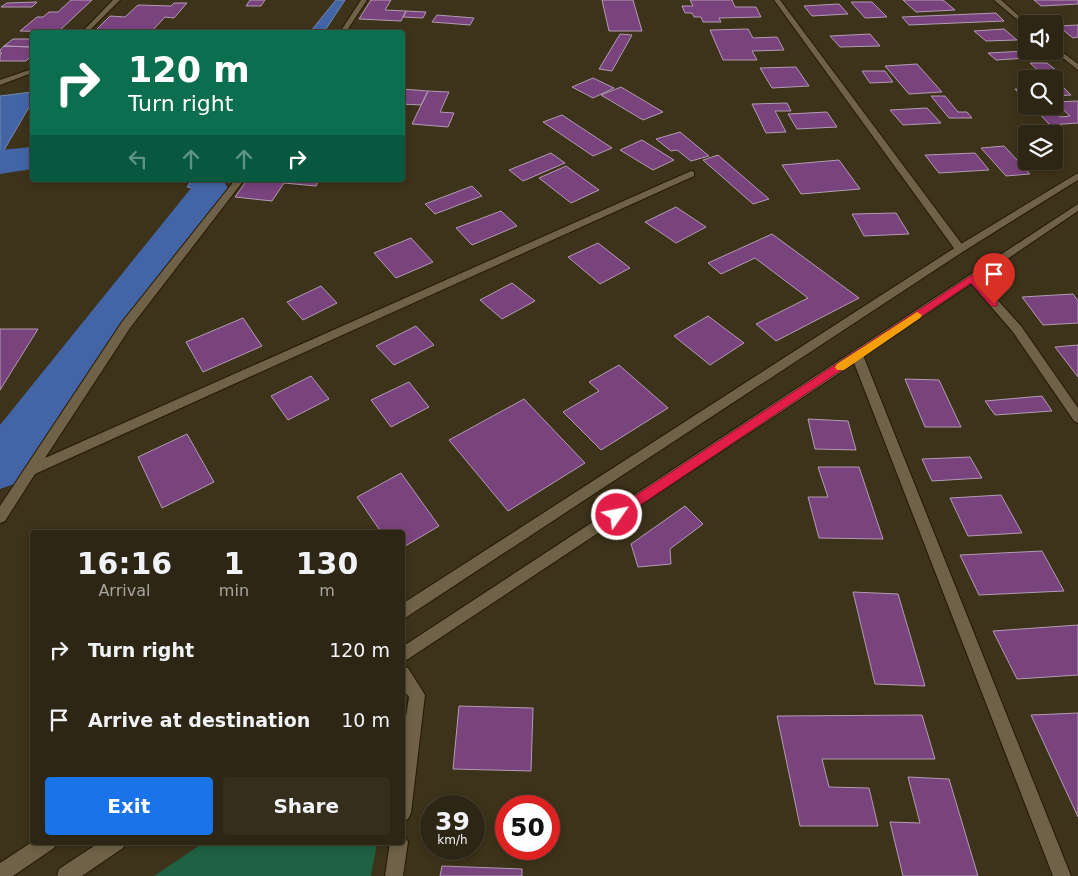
<!DOCTYPE html>
<style>
body{margin:0;font-family:"DejaVu Sans",sans-serif;background:#362e1d;color:#f1f3f6;height:100vh;display:flex;flex-direction:column;font-size:19px;white-space:nowrap}
*{box-sizing:border-box;margin:0}
p{font-size:16px;color:#a7a5a0}
.icon{flex:none;width:28px;height:28px;fill:none;stroke:currentColor;stroke-width:2;stroke-linecap:round;stroke-linejoin:round}
.map{position:relative;flex:1;overflow:hidden}
.panel{position:absolute;left:30px;top:530px;width:375px;height:315px;display:flex;flex-direction:column;background:#2e2614;border-radius:5px;box-shadow:0 2px 8px #0003,0 0 0 1px #494334}
.panel>*{flex:none}
.banner{position:absolute;left:30px;top:30px;width:375px;height:152px;border-radius:5px;box-shadow:0 2px 8px #0003,0 0 0 1px #494334;background:#0b6e4f;color:#fff;overflow:hidden}
.tools{position:absolute;left:1018px;top:15px;display:grid;gap:10px}
.tools a{display:grid;place-items:center;width:45px;height:45px;border-radius:5px;background:#2e2614;box-shadow:0 2px 8px #0003,0 0 0 1px #494334;font-size:25px}
.speed{position:absolute;left:420px;top:795px;display:flex;gap:10px;font-size:25px;font-weight:700;text-align:center}
.speed>*{display:grid;place-content:center;width:65px;height:65px;border-radius:50%;background:#2e2614;box-shadow:0 2px 8px #0003,0 0 0 1px #494334;line-height:1}
.speed small{font-size:12px;font-weight:400}
.speed .limit{border:8px solid #d22;background:#fff;color:#111}
.pin{position:absolute;display:grid;place-items:center;width:42px;height:42px;color:#fff;margin:-51px -21px;border-radius:50% 50% 50% 0;rotate:-45deg;box-shadow:0 0 5px #0007}
.pin .icon{rotate:45deg}
.me{position:absolute;width:55px;margin:-28px;rotate:57deg;stroke-linejoin:round;filter:drop-shadow(0 0 4px #0008)}
.turn{display:flex;align-items:center;gap:18px;height:105px;padding:0 15px;font-size:22px}
.turn .icon{width:65px;height:65px;stroke-width:2.5}
.turn b{display:block;font-size:35px;line-height:42px}
.lanes{display:flex;align-items:center;height:48px;padding:0 15px;background:#0003;justify-content:center;gap:25px;direction:ltr}
.lanes .off{opacity:.35}
.eta{display:flex;justify-content:space-evenly;align-items:center;height:85px;text-align:center}
.eta b{font-size:30px;font-weight:700;line-height:35px}
.cta{display:flex;gap:10px;margin-top:auto;padding:10px 15px}
.cta a{flex:1;height:58px;border-radius:5px;background:#1a73e8;color:#fff;font-size:20px;font-weight:700;line-height:58px;text-align:center}
.cta a+a{background:#362e1d;color:#f1f3f6}
ul{padding:0;list-style:none}
li{display:flex;align-items:center;gap:15px;height:70px;padding:0 15px}
li div{flex:1}
li b{display:block;font-size:19px}
li em{font-style:normal}
.map>svg:first-child{display:block}
.green{fill:#1f6143}
.water{fill:#4364a5;stroke:#748ab2}
.lines{fill:none;stroke-linecap:round;stroke-linejoin:round}
.river{fill:#4364a5;fill-rule:evenodd}
.building{fill:#79437d;stroke:#b29cb3}
.lane-casing{stroke:#241902;stroke-width:2}
.street-casing{stroke:#241902;stroke-width:2}
.secondary-casing{stroke:#241902;stroke-width:2}
.lane{fill:#6f6248;fill-rule:evenodd}
.street{fill:#6f6248;fill-rule:evenodd}
.secondary{fill:#6f6248;fill-rule:evenodd}
.route{fill:#e11d48;stroke:#92132f}
.slow{fill:#f59e0b}
</style>
<div class="map">
<svg width="1078" height="876" viewBox="0 0 1078 876">
<rect width="100%" height="100%" fill="#3d321a"/>
<!-- green -->
<path class="green" d="M203 843V842L377 843 371 876H154Z"/>
<!-- water -->
<path class="water" d="M336 0H345L324 32H310Z
M32 92V102L0 157V96Z
M192 180H218L210 191 187 187Z"/>
<g class="lines">
<!-- river -->
<path class="river" d="M32 147V169L0 174V150Z
M206 180 224 182 230 191 20 482 0 489V425L196 182Z"/>
</g>
<!-- building -->
<path class="building" d="M71 0H92L58 32 20 31 37 17H43L49 12H58Z
M250 0H265L261 6H246Z
M371 0H391L385 10 406 11 401 21 359 19Z
M602 0H633L642 31H609Z
M690 0H732L735 7H756L761 17 719 18 721 22H703L701 17H694L692 13H685L682 6H693Z
M903 0H943L955 10 916 12Z
M1034 0H1078V4L1041 6Z
M37 2 32 7H1L7 3Z
M851 2H872L887 17 865 18Z
M174 3H187L174 18 165 17 151 32 95 31 110 16 125 17 138 5 171 6Z
M839 4 848 14 812 16 804 6Z
M406 11 426 12 423 18 403 17Z
M996 13 1004 21 909 25 902 17Z
M437 15 474 18 470 25 432 22Z
M1078 25V37L1073 38 1058 26Z
M748 29 753 38 777 37 784 50 752 51 757 60H723L710 30Z
M1004 29 1017 40 986 41 974 31Z
M620 34 632 35 612 71 599 69Z
M870 34 880 46 840 47 830 36Z
M13 39H32V47L4 46Z
M4 46 32 47V55L26 61H0V55L2 53H0V50Z
M1026 51H1036L1043 57 996 60 988 53Z
M1030 63H1047L1061 74 1043 75Z
M917 64 942 92 909 94 885 66Z
M796 67 809 86 772 88 760 68Z
M862 71H885L893 82 870 83Z
M593 78 614 88 593 98 572 87Z
M621 87 663 112 643 120 601 95Z
M1063 87 1071 95 1054 96V88Z
M402 89 428 91 421 105 402 104Z
M1015 89H1026V101Z
M428 91 449 92 440 112 454 113 448 127 412 124Z
M931 96H945L958 112H967L972 118H949Z
M1078 101V123L1050 125 1032 106H1049L1060 117 1070 116 1055 102Z
M787 103 791 111H775L786 132 766 133 752 104Z
M927 108 941 123 903 125 890 110Z
M827 112 837 127 797 129 788 114Z
M562 115 612 148 593 156 543 122Z
M680 132 709 156 691 161 677 150 671 151 656 139Z
M642 140 674 160 653 170 620 150Z
M1004 146 1030 174 1006 176 981 148Z
M551 153 565 163 523 181 509 170Z
M975 153 989 170 939 173 925 155Z
M718 155 769 199 753 204 703 160Z
M839 160 860 189 801 194 782 165Z
M566 166 599 190 571 203 539 178Z
M247 180H319L316 186 284 183 272 201 235 197Z
M472 186 482 196 435 214 425 204Z
M676 207 706 227 676 243 645 222Z
M501 211 517 226 472 245 456 228Z
M896 213 909 234 864 236 852 214Z
M772 234 859 298 776 341 756 324 808 298 755 258 721 274 708 263Z
M411 238 433 262 396 278 374 253Z
M598 243 630 268 600 284 568 257Z
M512 283 535 301 502 319 480 300Z
M321 286 337 303 303 320 287 302Z
M1073 294 1078 301V323L1043 325 1022 297Z
M708 316 744 343 710 365 674 336Z
M243 318 262 346 203 372 186 342Z
M416 326 434 345 394 365 376 346Z
M0 329H38L0 390Z
M1078 345V377L1055 347Z
M619 365 668 408 601 450 563 412 599 391 589 382Z
M311 376 329 399 288 420 271 396Z
M905 379 939 380 961 427H925Z
M409 382 429 407 391 427 371 400Z
M1042 396 1052 411 995 415 985 401Z
M524 399 585 463 508 511 449 440Z
M808 419 848 421 856 450 815 449Z
M187 434 214 482 162 508 138 457Z
M970 457 982 478 932 481 922 459Z
M818 467H859L883 539 819 538 808 497H828Z
M401 473 439 526 402 548V532H381L357 497Z
M1001 495 1022 533 968 536 950 498Z
M685 506 703 524 670 549 671 564 638 567 631 544Z
M1042 551 1064 591 979 595 960 555Z
M853 592 898 594 925 686 875 684Z
M1078 625V675L1017 679 993 631Z
M459 706 533 708 531 771 453 769Z
M1078 713V817L1031 715Z
M922 715 935 759H822L829 787 869 788 878 826H800L777 716Z
M908 777 949 779 978 876H903L890 822 920 823Z
M442 866 522 869V876H440Z"/>
<g class="lines">
<defs>
<path id="lane" d="M402 666 408 668 425 695 411 813 408 819 402 822V743L409 697 402 688Z
M402 834 405 836 408 842 403 876H385L390 842H402Z"/>
<path id="street" d="M113 0H120L88 32H82Z
M361 0H367L346 32H340Z
M774 0H780L964 247V251H956Z
M994 0H1001L1028 24H1026V27Z
M1054 46 1078 64V70L1054 51Z
M32 69V73L0 85V80Z
M691 171 694 172V176L35 474 5 521 0 523V506L122 322 235 180H244L130 328 45 458Z
M972 275 976 276 1021 326 1078 408V423L1074 421 1013 332 968 280 967 278 968 276Z
M857 351 863 355 1071 876H1053L851 355Z"/>
<path id="secondary" d="M1078 173V180L964 251 402 620V604L956 247Z
M1078 204V211L835 376 402 663V647Z
M32 842H57L54 848 13 876H0V863Z
M100 842H126L123 848 82 876H57L59 869Z"/>
</defs>
<!-- lane casing -->
<use href="#lane" class="lane-casing"/>
<!-- street casing -->
<use href="#street" class="street-casing"/>
<!-- secondary casing -->
<use href="#secondary" class="secondary-casing"/>
<!-- lane -->
<use href="#lane" class="lane"/>
<!-- street -->
<use href="#street" class="street"/>
<!-- secondary -->
<use href="#secondary" class="secondary"/>
</g>
<!-- route -->
<path class="route" d="M972 275 975 276 997 301V306H991L971 283 621 518 617 520 612 518 610 515 612 511Z"/>
<!-- slow -->
<path class="slow" d="M917 312 922 315 920 318 844 370H837L835 367 837 364Z"/>
</svg>
<div class="tools">
<a><svg class="icon" aria-label="sound" viewBox="0 0 24 24"><path d="M4 9h4l5-4v14l-5-4H4zM17 9q2 3 0 6"/></svg></a>
<a><svg class="icon" aria-label="search" viewBox="0 0 24 24"><circle cx="10" cy="10" r="6"/><path d="M15 15l6 6"/></svg></a>
<a><svg class="icon" aria-label="layers" viewBox="0 0 24 24"><path d="M12 4l9 5-9 5-9-5zM3 14l9 5 9-5"/></svg></a>
</div>
<div class="speed"><div>39<small>km/h</small></div><div class="limit">50</div></div>
<div class="pin" style="left:994px;top:304px;background:#d93025"><svg class="icon" aria-label="arrive" viewBox="0 0 24 24"><path d="M6 21V4h12l-3 4 3 4H6"/></svg></div>
<svg class="me" style="left:617px;top:515px" viewBox="-20 -20 40 40"><circle r="17" fill="#e11d48" stroke="#fff" stroke-width="3"/><path d="M0-11L8 9 0 5-8 9z" fill="#fff"/></svg>
<div class="banner">
<div class="turn"><svg class="icon" aria-label="right" viewBox="0 0 24 24"><path d="M7 20v-9h11M14 6l5 5-5 5"/></svg><div><b>120 m</b>Turn right</div></div>
<div class="lanes"><svg class="icon off" aria-label="left" viewBox="0 0 24 24"><path d="M17 20v-9H6M10 6l-5 5 5 5"/></svg><svg class="icon off" aria-label="ahead" viewBox="0 0 24 24"><path d="M12 20V5M6 11l6-6 6 6"/></svg><svg class="icon off" aria-label="ahead" viewBox="0 0 24 24"><path d="M12 20V5M6 11l6-6 6 6"/></svg><svg class="icon" aria-label="right" viewBox="0 0 24 24"><path d="M7 20v-9h11M14 6l5 5-5 5"/></svg></div>
</div>
<section class="panel">
<div class="eta">
<div><b>16:16</b><p>Arrival</p></div>
<div><b>1</b><p>min</p></div>
<div><b>130</b><p>m</p></div>
</div>
<ul>
<li><svg class="icon" aria-label="right" viewBox="0 0 24 24"><path d="M7 20v-9h11M14 6l5 5-5 5"/></svg><div><b>Turn right</b></div><em>120 m</em></li>
<li><svg class="icon" aria-label="arrive" viewBox="0 0 24 24"><path d="M6 21V4h12l-3 4 3 4H6"/></svg><div><b>Arrive at destination</b></div><em>10 m</em></li>
</ul>
<div class="cta"><a>Exit</a><a>Share</a></div>
</section>
</div>
